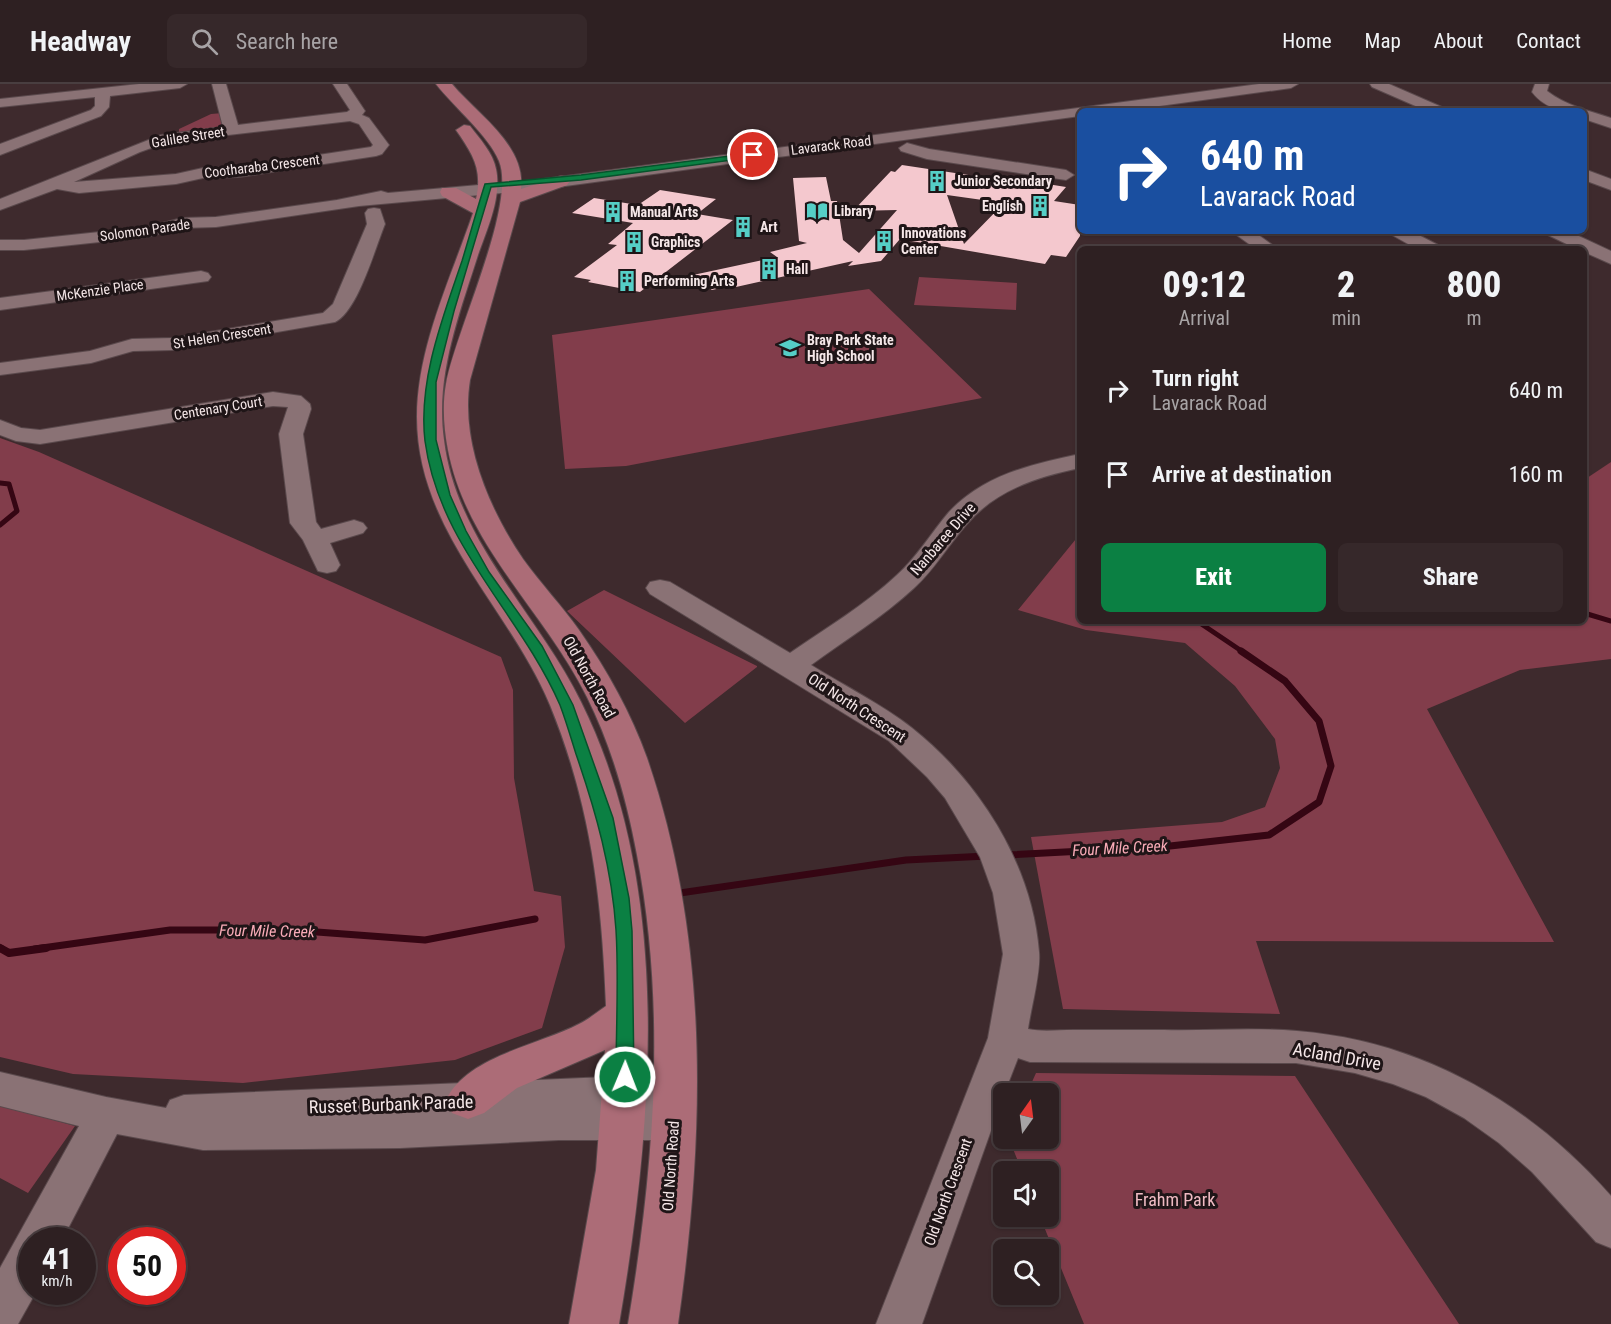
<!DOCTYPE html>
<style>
body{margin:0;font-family:"Roboto Condensed",sans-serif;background:#36282a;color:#f1f3f6;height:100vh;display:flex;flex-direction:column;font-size:22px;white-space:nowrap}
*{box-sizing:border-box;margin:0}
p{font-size:20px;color:#a7a3a5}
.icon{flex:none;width:33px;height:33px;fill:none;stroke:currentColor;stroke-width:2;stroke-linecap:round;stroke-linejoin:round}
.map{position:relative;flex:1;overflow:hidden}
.details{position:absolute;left:1077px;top:162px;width:510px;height:378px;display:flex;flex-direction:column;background:#2e2022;border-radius:9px;box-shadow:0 2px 4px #0004,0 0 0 2px #493e40}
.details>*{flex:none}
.banner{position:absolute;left:1077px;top:24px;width:510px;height:126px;border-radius:9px;box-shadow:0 2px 4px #0004,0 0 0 2px #493e40;background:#1a4fa0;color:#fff;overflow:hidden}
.needle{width:39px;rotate:14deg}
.tools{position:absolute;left:993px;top:999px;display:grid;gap:12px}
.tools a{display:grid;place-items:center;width:66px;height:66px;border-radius:9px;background:#2e2022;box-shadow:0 2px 4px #0004,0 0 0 2px #493e40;font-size:30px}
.speed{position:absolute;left:18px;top:1143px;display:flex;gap:12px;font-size:30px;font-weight:700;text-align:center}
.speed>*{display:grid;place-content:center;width:78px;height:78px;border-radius:50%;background:#2e2022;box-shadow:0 2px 4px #0004,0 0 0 2px #493e40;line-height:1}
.speed small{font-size:15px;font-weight:400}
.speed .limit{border:9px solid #d22;background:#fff;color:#111}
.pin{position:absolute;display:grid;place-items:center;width:51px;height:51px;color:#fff;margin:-26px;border:3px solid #fff;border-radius:50%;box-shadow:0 2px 6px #0007}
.me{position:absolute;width:66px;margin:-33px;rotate:1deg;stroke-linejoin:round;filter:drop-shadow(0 0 4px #0008)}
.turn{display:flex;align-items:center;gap:21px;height:126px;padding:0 24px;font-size:27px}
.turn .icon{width:78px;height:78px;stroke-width:2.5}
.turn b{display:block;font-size:42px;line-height:51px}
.eta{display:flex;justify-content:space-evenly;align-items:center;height:102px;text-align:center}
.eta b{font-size:36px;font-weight:800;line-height:42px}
.cta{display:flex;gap:12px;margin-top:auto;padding:12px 24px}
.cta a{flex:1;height:69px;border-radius:9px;background:#0b8043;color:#fff;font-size:24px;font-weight:800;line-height:69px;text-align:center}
.cta a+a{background:#36282a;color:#f1f3f6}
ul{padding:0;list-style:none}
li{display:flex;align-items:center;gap:18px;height:84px;padding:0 24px}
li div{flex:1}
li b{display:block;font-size:22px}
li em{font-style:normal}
header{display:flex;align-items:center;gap:36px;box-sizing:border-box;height:84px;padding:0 30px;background:#2e2022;border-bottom:2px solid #493e40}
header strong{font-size:28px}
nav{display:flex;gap:33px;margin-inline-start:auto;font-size:21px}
.search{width:420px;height:54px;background:#36282a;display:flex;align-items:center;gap:15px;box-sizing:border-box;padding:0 21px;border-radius:9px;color:#a7a3a5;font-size:22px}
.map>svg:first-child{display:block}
.green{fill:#823d4b}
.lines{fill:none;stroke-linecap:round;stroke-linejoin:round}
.stream-far2{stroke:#350613;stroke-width:5}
.stream-far1{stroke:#350613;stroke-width:7}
.stream{stroke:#350613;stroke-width:8}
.building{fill:#f4c8ce;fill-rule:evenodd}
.minor-casing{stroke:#5a494c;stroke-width:2}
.major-casing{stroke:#5a494c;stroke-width:2}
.minor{fill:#8a7275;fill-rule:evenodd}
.major{fill:#ac6c77;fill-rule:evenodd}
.route{fill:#0b8043;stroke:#07532c;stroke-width:1.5}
.labels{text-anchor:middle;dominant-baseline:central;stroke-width:6;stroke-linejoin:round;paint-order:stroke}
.far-street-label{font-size:14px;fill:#f5e7e8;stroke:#1f1517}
.far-poi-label{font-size:14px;font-weight:bold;fill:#f5e7e8;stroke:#1f1517;text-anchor:start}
.street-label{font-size:15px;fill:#f5e7e8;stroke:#1f1517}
.water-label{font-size:16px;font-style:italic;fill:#f9abb7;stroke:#1f1517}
.near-street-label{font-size:18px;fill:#f5e7e8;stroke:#1f1517}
.near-park-label{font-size:18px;fill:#efbac2;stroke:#1f1517}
</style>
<header>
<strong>Headway</strong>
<div class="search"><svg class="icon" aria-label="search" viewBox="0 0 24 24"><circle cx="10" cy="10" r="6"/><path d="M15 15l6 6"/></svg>Search here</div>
<nav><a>Home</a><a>Map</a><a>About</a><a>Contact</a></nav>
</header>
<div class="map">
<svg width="1611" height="1240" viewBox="0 0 1611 1240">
<rect width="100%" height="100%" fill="#3e2a2d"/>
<!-- green -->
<path class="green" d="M223 29 228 45 179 50V45L211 30Z
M919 193 1017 199 1016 226 914 221Z
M869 205 982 314 626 382 565 385 552 251Z
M0 354 39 368 501 573 513 606 514 694 534 807 561 812 565 863 542 944 455 976 243 999 73 990 0 973Z
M1611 378V575L1520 586 1427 625 1554 858 1256 857 1280 930 1063 925 1031 753 1222 738 1265 723 1280 684 1275 655 1235 602 1185 559 1086 546 1018 526 1080 450V537H1584V396Z
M604 506 757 582V583L685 639 567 527Z
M1036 989 1295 992 1459 1240H1084L1040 1133 1048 1132V1088L1022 1087 1009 1055 1048 1054V1010L1027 1009Z
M0 1021 75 1042 28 1109 0 1094Z"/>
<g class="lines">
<!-- stream-far2 -->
<path class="stream-far2" d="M0 399 9 400 17 427 0 441
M1584 529 1611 537
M1197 537 1243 568"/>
<!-- stream-far1 -->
<path class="stream-far1" d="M1006 771 1161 763 1269 751 1319 718 1331 682 1319 637 1285 597 1241 567
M673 810 906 776 987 772
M0 864 2 865
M35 865 170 846H290L425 856 535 835"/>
<!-- stream -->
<path class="stream" d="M0 864 9 869 46 864"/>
</g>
<!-- building -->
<path class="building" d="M902 81 1008 97 1010 94 1066 103 1054 117 1080 121V152L1066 173 1051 171 1045 180 900 155 881 177 848 182 853 177 736 203 734 201 712 206 693 191 777 173 770 168 807 159 799 157 793 94 826 93 831 117H837L843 156 859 169 897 126 853 127 891 87 895 88ZM947 111 1004 119 964 160Z
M660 106 716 115 697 130 733 136 640 208 588 198 591 196 574 193 617 161 608 160 633 139 572 129 594 114 638 121Z"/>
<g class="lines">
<defs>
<path id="minor" d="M139 0H187L180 4 110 12 109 23 101 32 0 71V60L91 26 95 22V13L0 23V15Z
M212 0H226L238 41 347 28 350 26 333 0H347L365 27 362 31 369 34 389 61 382 70 376 72 239 93 203 94 176 100 79 109 57 105 0 126V115L161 51 223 43ZM350 37 359 40 373 61 371 63 239 83 203 84 176 90 74 98 140 68 168 58Z
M1259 0H1298L1291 4 1123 27H1080V32L536 106 359 122 216 143 182 144 147 153 24 166H0V156H24L147 143 182 134 216 133 337 116 381 107 388 109 536 96Z
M1370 0H1389L1444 24 1446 27H1427L1372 3Z
M1535 0H1549L1547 7C1567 22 1587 26 1611 34V44L1584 35V27C1563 27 1546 26 1532 8Z
M907 59 929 65 1066 86 1074 91 1066 96 927 75 901 67 899 64Z
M1584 85 1611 95V106L1584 96Z
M374 124 380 125 385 140C375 164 358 227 335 238L173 266 133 267 91 279 0 291V279L90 267 132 255 173 254 323 229 333 220 367 140 365 129 368 125Z
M1231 147H1253L1278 165H1256Z
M1389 147H1411L1438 161 1440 165H1417L1392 151Z
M1545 147H1568L1611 167V180L1584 168V165H1577L1548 151Z
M201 187 208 189 211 193 208 197 0 226V214Z
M273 308 301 312 310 320 311 325 303 350 316 438 321 445 354 436 363 439 367 444 363 449 330 459 340 481 336 487 327 489 318 487 303 456 290 439 279 350 288 323 273 322 40 360 16 357 0 351V336L21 344 40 346Z
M1080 370V384C1037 393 996 406 967 440 948 461 935 485 914 504 883 533 845 556 811 581 843 601 883 621 912 644 980 698 1032 781 1039 868 1041 888 1031 924 1028 945 1042 948 1058 946 1073 946 1103 946 1134 946 1164 946 1208 947 1253 943 1297 947 1422 957 1529 1019 1611 1112V1164L1596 1158 1532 1088 1499 1059 1464 1034 1426 1013 1393 1000 1355 989 1296 979 1030 978 1018 974 1004 1010 922 1240H876L988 954 1003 870 993 809 980 773 945 714 927 693 889 657 650 510 646 504 650 498 660 496 670 498 790 569C826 544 865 521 897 491 917 473 931 449 949 428 983 391 1032 380 1080 370Z
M0 988 106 1013 166 1024 170 1016 184 1011 676 990 690 995 696 1007 690 1019 680 1023 688 1025 694 1038 688 1051 674 1056H559L400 1064 203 1066 117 1050 62 1156H32V1208H36L18 1240H0V1184L79 1042 0 1022Z"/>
<path id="major" d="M436 0H452C477 30 526 61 521 105L561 92 567 93 570 97 567 101 520 118 470 296C460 358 489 425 523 475 541 500 562 522 579 546 607 586 631 629 647 674 710 858 705 1050 678 1240H628C654 1084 667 928 637 771 627 717 612 663 587 613 545 528 467 463 448 366 444 345 442 322 446 300 455 248 517 121 499 77 489 52 454 23 436 0Z
M464 41 470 42C480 55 493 69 496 85 502 113 487 145 478 171 459 231 435 292 444 356 456 457 538 530 581 618 674 805 653 1041 619 1240H569L596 1086 605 966 517 1004 484 1029 468 1035 452 1029 446 1016C467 972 539 961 579 940 589 935 597 928 606 922 602 815 591 721 550 621 509 523 417 447 417 333 417 263 451 194 473 129L442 112 440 108 442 104H456L476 115C483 85 472 69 456 46Z"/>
</defs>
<!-- minor casing -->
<use href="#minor" class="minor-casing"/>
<!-- major casing -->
<use href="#major" class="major-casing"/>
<!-- minor -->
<use href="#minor" class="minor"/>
<!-- major -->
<use href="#major" class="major"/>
</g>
<!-- route -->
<path class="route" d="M753 69 755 73 581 96 491 103 454 227 436 298V356L450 411 466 447 489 488 542 562 573 621 613 734 629 814 632 847 634 993 632 998 625 1001 619 998 616 993C616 944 619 895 616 846 612 785 596 728 576 670 571 654 566 637 560 621 520 529 439 462 425 357 418 296 443 233 462 177 470 151 477 125 485 100L581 91Z"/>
<!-- icons -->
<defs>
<symbol id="building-bare" viewBox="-9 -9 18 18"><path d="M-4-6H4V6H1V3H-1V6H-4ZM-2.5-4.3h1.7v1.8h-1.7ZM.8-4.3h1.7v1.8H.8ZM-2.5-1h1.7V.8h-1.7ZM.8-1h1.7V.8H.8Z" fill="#55cec6" stroke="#1f1517" stroke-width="2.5" paint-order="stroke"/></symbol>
<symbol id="library-bare" viewBox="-9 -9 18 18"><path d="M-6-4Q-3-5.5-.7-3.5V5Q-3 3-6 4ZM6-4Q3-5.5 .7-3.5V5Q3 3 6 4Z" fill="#55cec6" stroke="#1f1517" stroke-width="2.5" paint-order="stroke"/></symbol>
<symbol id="school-bare" viewBox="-9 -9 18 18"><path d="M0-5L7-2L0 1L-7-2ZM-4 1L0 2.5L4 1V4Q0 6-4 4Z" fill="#55cec6" stroke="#1f1517" stroke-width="2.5" paint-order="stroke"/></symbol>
</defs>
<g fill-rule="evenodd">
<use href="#building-bare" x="922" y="82" width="30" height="30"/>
<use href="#building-bare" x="1025" y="107" width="30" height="30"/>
<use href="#library-bare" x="802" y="112" width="30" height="30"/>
<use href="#building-bare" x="598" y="113" width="30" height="30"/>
<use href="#building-bare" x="728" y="128" width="30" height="30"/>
<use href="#building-bare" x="869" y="142" width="30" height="30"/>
<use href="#building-bare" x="619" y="143" width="30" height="30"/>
<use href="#building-bare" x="754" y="170" width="30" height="30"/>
<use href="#building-bare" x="612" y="182" width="30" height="30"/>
<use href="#school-bare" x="775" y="249" width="30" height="30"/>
</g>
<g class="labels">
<!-- far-street labels -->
<g class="far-street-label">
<text transform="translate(188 53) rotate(-9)">Galilee Street</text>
<text transform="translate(831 61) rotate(-7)">Lavarack Road</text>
<text transform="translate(262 82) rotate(-7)">Cootharaba Crescent</text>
<text transform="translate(145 146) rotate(-8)">Solomon Parade</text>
<text transform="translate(100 206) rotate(-8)">McKenzie Place</text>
<text transform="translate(222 252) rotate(-9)">St Helen Crescent</text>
<text transform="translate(218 324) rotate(-9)">Centenary Court</text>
</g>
<!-- far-poi labels -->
<g class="far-poi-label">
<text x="954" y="97">Junior Secondary</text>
<text x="1023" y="122" text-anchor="end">English</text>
<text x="834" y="127">Library</text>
<text x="630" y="128">Manual Arts</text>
<text x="760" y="143">Art</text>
<text x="901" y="149">Innovations<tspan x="901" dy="16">Center</tspan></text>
<text x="651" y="158">Graphics</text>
<text x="786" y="185">Hall</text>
<text x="644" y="197">Performing Arts</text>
<text x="807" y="256">Bray Park State<tspan x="807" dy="16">High School</tspan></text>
</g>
<!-- street labels -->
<g class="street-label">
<text transform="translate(943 455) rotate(-49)">Nanbaree Drive</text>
<text transform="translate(589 593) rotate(61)">Old North Road</text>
<text transform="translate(857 624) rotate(33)">Old North Crescent</text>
<text transform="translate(671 1082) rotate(-86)">Old North Road</text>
<text transform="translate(948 1108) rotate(-70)">Old North Crescent</text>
</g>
<!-- water labels -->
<g class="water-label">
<text transform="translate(1120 764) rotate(-3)">Four Mile Creek</text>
<text transform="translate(267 847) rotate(1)">Four Mile Creek</text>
</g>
<!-- near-street labels -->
<g class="near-street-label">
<text transform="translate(1337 972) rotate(10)">Acland Drive</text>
<text transform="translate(391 1020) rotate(-2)">Russet Burbank Parade</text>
</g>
<!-- near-park labels -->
<g class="near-park-label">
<text x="1175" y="1115">Frahm Park</text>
</g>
</g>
</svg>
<div class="tools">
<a><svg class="needle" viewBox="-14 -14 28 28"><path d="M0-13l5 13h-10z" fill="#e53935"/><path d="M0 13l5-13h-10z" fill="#a7a3a5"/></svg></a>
<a><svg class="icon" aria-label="sound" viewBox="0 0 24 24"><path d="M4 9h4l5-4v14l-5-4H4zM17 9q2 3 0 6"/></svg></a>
<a><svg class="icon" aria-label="search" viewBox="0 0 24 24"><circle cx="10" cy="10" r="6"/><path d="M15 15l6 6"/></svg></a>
</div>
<div class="speed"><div>41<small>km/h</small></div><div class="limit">50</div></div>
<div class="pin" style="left:753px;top:71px;background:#d93025"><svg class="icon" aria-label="arrive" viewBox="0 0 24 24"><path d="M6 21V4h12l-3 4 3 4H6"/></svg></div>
<svg class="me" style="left:625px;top:993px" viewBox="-20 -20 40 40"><circle r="17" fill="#0b8043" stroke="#fff" stroke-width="3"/><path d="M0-11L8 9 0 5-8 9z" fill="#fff"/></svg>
<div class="banner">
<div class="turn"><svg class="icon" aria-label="right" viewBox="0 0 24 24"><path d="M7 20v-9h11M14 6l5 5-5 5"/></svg><div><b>640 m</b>Lavarack Road</div></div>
</div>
<section class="details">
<div class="eta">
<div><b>09:12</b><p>Arrival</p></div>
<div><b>2</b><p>min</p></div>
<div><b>800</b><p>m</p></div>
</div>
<ul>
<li><svg class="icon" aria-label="right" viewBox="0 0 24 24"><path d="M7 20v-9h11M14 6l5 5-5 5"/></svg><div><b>Turn right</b><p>Lavarack Road</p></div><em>640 m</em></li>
<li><svg class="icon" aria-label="arrive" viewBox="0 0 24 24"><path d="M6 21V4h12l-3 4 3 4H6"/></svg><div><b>Arrive at destination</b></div><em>160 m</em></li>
</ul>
<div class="cta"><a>Exit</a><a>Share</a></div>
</section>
</div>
